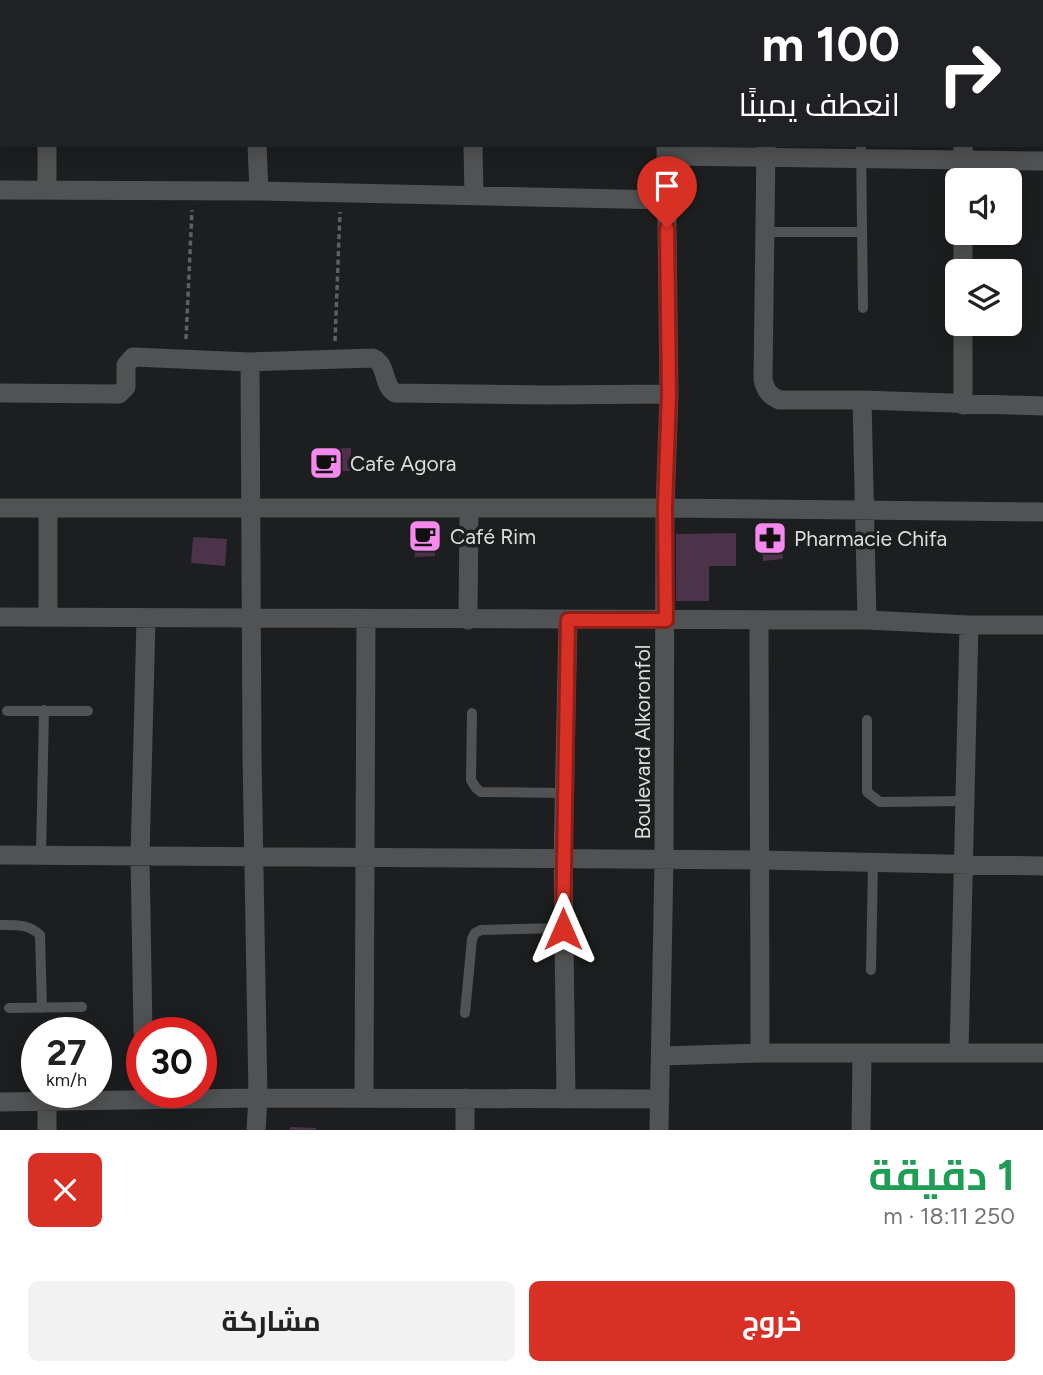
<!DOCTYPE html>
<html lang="ar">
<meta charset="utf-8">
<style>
body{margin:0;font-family:Figtree,Cairo,sans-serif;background:#f2f2f2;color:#222;direction:rtl;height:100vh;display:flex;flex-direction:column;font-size:26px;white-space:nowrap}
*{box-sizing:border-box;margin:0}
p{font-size:23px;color:#767676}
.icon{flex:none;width:38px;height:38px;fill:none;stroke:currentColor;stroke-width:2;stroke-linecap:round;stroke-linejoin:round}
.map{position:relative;height:1130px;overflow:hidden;direction:ltr}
.drawer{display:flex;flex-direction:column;background:#fff;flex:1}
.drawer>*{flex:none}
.banner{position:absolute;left:0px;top:0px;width:1043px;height:147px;box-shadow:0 4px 18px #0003;direction:rtl;background:#202124;color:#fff;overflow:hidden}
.tools{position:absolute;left:945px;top:168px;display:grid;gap:14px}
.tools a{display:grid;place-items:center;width:77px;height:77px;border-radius:10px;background:#fff;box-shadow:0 4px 18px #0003;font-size:35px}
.speed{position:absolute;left:21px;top:1017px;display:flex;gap:14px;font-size:35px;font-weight:700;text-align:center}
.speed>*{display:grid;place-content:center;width:91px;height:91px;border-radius:50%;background:#fff;box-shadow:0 4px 18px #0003;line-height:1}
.speed small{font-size:18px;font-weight:400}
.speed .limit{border:10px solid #d22;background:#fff;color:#111}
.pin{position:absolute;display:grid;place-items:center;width:60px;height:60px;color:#fff;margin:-72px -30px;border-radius:50% 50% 50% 0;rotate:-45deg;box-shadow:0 0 7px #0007}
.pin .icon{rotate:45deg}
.me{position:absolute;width:77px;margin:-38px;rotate:0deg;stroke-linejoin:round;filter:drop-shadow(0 0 5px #0008)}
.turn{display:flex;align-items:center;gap:24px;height:147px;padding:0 28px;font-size:32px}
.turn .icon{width:91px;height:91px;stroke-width:2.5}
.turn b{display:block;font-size:49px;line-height:60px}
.round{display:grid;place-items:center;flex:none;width:74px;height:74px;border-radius:10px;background:#f2f2f2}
.headline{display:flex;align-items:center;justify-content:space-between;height:119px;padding:0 28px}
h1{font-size:42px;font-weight:700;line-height:52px;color:#1e9e55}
.primary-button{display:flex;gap:14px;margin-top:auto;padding:14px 28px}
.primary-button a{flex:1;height:80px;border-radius:10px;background:#d93025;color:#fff;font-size:28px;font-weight:700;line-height:80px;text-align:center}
.primary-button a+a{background:#f2f2f2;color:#222}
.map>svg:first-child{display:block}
.building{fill:#4c334a}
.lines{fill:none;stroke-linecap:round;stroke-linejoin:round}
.path{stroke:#5e6061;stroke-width:3.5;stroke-dasharray:5 3.5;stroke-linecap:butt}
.service{stroke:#515253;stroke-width:10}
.minor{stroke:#515253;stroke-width:19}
.route-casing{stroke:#8d1f18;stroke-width:18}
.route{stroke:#d93025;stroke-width:12}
.labels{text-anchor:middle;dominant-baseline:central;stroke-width:7;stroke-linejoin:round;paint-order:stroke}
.poi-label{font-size:21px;fill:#dddfdf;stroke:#1c1e1f;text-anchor:start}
.street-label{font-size:21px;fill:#dddfdf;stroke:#1c1e1f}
</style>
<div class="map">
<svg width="1043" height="1130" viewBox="0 0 1043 1130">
<rect width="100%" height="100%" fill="#1c1e1f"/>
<!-- building -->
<path class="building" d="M351 448V471H319V449Z
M434 530 435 556 415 557 414 531Z
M780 532 783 559 763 561 761 533Z
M736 533V566H709V601H676V534Z
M193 537 227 539 225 566 191 563Z
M291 1127 316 1128V1130H289Z"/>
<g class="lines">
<!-- path -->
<path class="path" d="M186 339 192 210
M335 341 340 212"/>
<!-- service -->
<path class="service" d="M43 2V0
M861 145 863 308
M765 232H861
M7 711H88
M472 713 471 780 476 788 481 792 564 793
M867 720V792L880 802 964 801
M41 855 44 710
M0 925C15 925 29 924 40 935L42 1008
M871 970 873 863
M9 1008 82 1007
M465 1013 472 939 475 933 481 930 563 928"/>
<!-- minor -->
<path class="minor" d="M373 0V2
M477 0V2
M766 0V2
M146 2V0
M256 2V0
M573 2V0
M666 2V0
M964 2V0
M0 97H2
M47 145V190
M257 145 259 191
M473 145 474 196
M766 145 763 379C765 390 769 395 779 400H862L1043 406
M667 156 1043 161
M963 180V145
M0 190 259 191 666 200
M963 233V271
M963 324V405
M250 362 252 755 258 1098 256 1130
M0 393 119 394 126 387V365L133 357 250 362 373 358C388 365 382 385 395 393L545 395 669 394
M862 400 867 620
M0 508H665L1043 512
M0 617 867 620 969 625H1043
M48 617V508
M468 620 469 508
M759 620 760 1053
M0 855 761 860 1043 866
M143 1032 140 856 146 619
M959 1053 969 625
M662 1056 760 1053H1043
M364 1098 366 619
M465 1098V1130
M566 1099 563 859 568 620
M0 1102 258 1098 660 1099
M47 1130V1103
M659 1130 664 859 665 508 669 394 666 145
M861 1130 862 1053"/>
</g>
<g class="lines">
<defs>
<path id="route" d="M563 929 568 620H666L665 508 669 394 667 228"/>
</defs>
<!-- route casing -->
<use href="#route" class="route-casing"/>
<!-- route -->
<use href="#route" class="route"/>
</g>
<!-- icons -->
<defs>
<symbol id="cafe-square" viewBox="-11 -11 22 22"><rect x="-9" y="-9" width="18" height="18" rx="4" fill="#f589ee" stroke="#1c1e1f"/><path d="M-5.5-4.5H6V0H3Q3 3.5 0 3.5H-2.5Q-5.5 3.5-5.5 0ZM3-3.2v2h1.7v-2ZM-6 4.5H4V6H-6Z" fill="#111"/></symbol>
<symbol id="pharmacy-square" viewBox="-11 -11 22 22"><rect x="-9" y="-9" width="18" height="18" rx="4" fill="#f589ee" stroke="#1c1e1f"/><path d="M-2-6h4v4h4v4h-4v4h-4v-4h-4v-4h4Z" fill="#111"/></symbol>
</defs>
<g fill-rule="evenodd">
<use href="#cafe-square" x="307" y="444" width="38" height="38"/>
<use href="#cafe-square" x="406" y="517" width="38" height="38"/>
<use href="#pharmacy-square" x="751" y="519" width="38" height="38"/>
</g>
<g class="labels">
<!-- poi labels -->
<g class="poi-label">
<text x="350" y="463">Cafe Agora</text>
<text x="450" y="536">Café Rim</text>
<text x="794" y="538">Pharmacie Chifa</text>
</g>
<!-- street labels -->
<g class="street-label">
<text transform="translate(642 742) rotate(-90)">Boulevard Alkoronfol</text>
</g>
</g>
</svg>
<div class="tools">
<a><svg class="icon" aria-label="sound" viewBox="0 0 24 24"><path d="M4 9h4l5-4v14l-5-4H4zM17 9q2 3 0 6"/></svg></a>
<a><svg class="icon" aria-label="layers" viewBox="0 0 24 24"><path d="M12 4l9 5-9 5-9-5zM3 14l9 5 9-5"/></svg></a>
</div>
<div class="speed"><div>27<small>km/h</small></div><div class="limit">30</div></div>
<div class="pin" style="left:667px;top:228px;background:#d93025"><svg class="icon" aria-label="arrive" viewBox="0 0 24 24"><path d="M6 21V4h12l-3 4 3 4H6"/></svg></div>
<svg class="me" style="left:563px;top:929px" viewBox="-20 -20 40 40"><path d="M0-17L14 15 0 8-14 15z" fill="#d93025" stroke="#fff" stroke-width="4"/></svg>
<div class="banner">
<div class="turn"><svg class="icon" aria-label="right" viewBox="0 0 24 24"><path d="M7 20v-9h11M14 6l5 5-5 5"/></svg><div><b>100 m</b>انعطف يمينًا</div></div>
</div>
</div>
<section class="drawer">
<div class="headline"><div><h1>1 دقيقة</h1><p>250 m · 18:11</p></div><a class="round" style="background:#d93025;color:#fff"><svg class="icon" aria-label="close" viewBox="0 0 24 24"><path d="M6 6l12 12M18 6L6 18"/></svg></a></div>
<div class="primary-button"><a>خروج</a><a>مشاركة</a></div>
</section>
